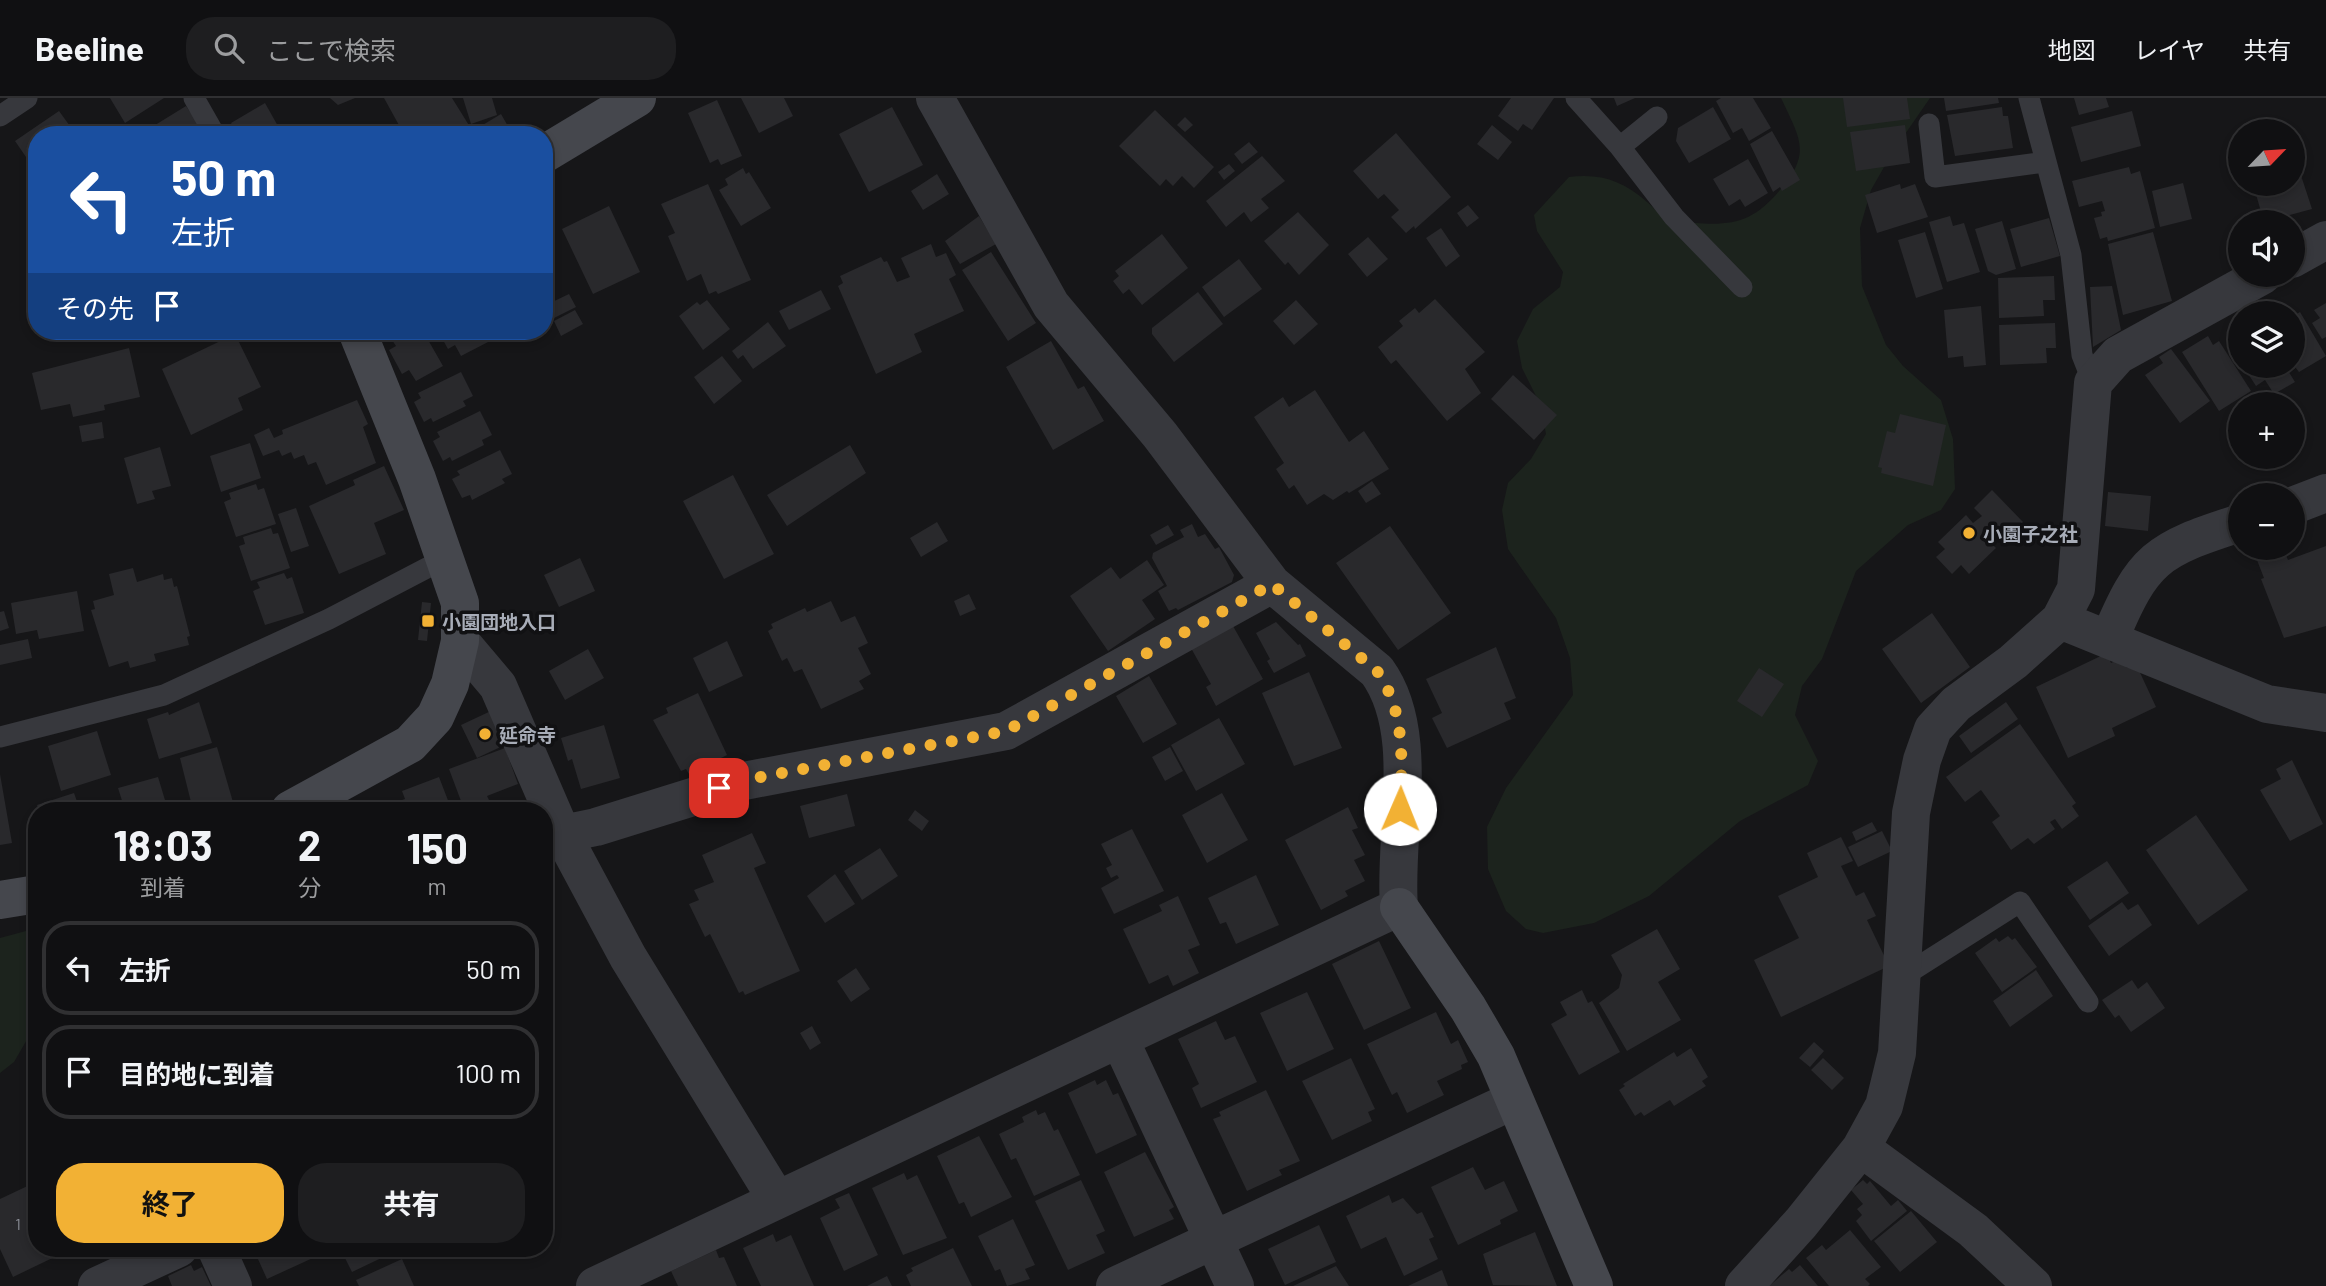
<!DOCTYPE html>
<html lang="ja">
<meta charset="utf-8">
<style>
body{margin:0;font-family:Barlow,"Noto Sans JP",sans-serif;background:#1e1e20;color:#f1f3f6;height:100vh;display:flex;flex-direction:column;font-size:26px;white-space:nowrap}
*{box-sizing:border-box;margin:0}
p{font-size:23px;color:#9c9d9f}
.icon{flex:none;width:38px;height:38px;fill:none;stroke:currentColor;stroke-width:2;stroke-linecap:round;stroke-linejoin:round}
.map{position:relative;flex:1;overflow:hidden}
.drawer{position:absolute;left:28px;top:704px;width:525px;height:455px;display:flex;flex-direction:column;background:#101012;border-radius:28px;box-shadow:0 4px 10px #0003,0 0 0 2px #303032}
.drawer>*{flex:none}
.top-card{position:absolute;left:28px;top:28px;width:525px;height:214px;border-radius:28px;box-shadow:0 4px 10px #0003,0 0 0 2px #303032;background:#1a4fa0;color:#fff;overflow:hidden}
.needle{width:46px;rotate:65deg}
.tools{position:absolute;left:2228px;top:21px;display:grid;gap:14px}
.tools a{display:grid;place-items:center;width:77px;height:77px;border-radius:50%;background:#101012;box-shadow:0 4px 10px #0003,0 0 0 2px #303032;font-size:35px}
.pin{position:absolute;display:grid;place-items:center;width:60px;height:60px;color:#fff;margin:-30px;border-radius:14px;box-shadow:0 4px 10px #0006}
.me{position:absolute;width:77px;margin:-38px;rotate:1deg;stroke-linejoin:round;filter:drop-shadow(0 0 5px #0008)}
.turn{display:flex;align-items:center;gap:24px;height:147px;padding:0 28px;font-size:32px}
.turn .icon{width:91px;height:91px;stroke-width:2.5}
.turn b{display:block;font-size:49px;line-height:60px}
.then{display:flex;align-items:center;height:66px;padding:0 28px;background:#0003;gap:14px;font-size:26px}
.eta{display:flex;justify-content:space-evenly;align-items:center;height:119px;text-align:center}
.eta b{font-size:42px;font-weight:700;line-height:49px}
.primary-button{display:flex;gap:14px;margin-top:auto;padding:14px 28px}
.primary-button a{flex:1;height:80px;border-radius:28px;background:#f2b134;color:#111;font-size:28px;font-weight:700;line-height:80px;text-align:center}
.primary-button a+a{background:#1e1e20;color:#f1f3f6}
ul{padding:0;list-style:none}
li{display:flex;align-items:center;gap:21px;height:94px;margin:0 14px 10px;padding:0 14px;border:4px solid #303032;border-radius:28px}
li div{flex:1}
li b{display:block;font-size:26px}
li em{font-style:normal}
header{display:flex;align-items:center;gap:42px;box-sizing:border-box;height:98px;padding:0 35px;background:#101012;border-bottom:2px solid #303032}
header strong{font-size:33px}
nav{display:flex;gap:38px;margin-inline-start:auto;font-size:24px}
.search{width:490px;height:63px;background:#1e1e20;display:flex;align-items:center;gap:18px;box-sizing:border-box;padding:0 24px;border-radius:28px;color:#9c9d9f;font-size:26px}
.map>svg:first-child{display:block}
.green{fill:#1c231d}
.building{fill:#29292c}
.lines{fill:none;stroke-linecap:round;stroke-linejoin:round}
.lane{stroke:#37383d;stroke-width:21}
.street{stroke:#37383d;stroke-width:38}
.secondary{stroke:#45474d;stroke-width:38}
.route{stroke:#f2b134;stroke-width:12;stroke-dasharray:0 21.6}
.poi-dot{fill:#f2b134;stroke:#111113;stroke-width:2.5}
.labels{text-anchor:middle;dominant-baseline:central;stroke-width:7;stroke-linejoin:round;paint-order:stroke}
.number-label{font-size:16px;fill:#888b94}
.poi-label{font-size:19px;font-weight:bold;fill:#a8adb8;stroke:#111113;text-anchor:start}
</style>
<header>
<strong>Beeline</strong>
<div class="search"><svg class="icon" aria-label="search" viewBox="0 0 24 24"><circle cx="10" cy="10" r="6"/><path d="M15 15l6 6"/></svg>ここで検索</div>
<nav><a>地図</a><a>レイヤ</a><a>共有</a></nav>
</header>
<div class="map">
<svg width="2326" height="1188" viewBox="0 0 2326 1188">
<rect width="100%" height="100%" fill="#161618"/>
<!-- green -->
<path class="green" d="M1781 0H1930L1892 55 1871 92 1860 130 1862 188 1886 247 1903 268 1941 302 1953 341 1955 391 1941 412 1908 427 1856 473 1822 561 1802 588 1795 617 1818 663 1808 687 1740 723 1649 798 1594 825 1543 835 1526 831 1506 813 1488 771 1487 729 1506 690 1573 597 1570 560 1556 520 1508 451 1502 412 1508 385 1531 361 1546 336 1541 308 1522 270 1517 243 1533 211 1560 189 1563 174 1537 133 1534 117 1569 79C1601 75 1623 83 1647 104 1654 110 1661 118 1668 122 1675 126 1687 124 1695 125 1734 128 1754 123 1780 92 1812 55 1800 41 1781 0Z
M37 830V886L30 904 32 933 14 964 0 975V840Z"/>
<!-- building -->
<path class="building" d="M110 0H164L125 25Z
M330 0H355L338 7Z
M384 0H452L475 37H398L395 32 400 29Z
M463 0H492L497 17 471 26Z
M741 0H784L793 18 759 35Z
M1511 0H1554L1532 32 1523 26 1518 33 1498 18Z
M1614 0H1635L1617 8Z
M1721 0H1753L1771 30 1749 43 1742 30 1733 35 1716 3Z
M1843 0H1907L1910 21 1847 29Z
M1944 0H1998L1999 5 1946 13Z
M2074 0H2106L2109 9 2079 17Z
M717 2 742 58 721 67 718 61 710 65 688 15Z
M265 5 283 37H238L231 25Z
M186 8 204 34 200 37H139Z
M892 9 923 67 869 94 839 36Z
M1713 9 1731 41 1689 65 1676 43 1678 30Z
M2002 9 2003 18H2008L2013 50 1955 58 1947 17Z
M1155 12 1214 69 1194 90 1182 78 1173 88 1166 81 1160 88 1119 48Z
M59 13 75 35 83 29 88 37H37V75L15 43Z
M2132 13 2141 48 2081 64 2071 29Z
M501 16 513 37H479L476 31Z
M1185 19 1193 27 1185 34 1177 27Z
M1492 27 1512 44 1498 62 1477 46Z
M1905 27 1910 65 1856 73 1850 34Z
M1772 33 1800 82 1782 93 1780 89 1773 94 1750 46Z
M1396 35 1451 99 1415 131 1414 128 1406 135 1391 119 1399 112 1384 96 1378 101 1353 73Z
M1249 44 1258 54 1242 66 1234 56Z
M2292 50 2312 111 2264 124 2253 86H2292Z
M1262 58 1285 83 1261 101 1269 110 1251 124 1244 114 1226 129 1206 103Z
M1748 61 1768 95 1745 109 1740 101 1729 108 1713 81Z
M1229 66 1235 73 1224 82 1218 74Z
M2129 69 2131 76 2140 73 2155 130 2108 143 2107 139 2100 141 2094 120 2102 118 2101 114 2105 113 2102 103 2079 109 2072 83Z
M743 70 746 76 749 74 771 110 741 128 719 92 728 87 725 81Z
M937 76 949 96 923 112 911 93Z
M2183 85 2192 121 2160 129 2152 93Z
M708 86 751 182 718 196 716 193 709 196 701 176 687 183 668 138 675 135 661 106Z
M1900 86 1901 91 1915 86 1928 119 1877 135 1865 97Z
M1468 107 1479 120 1467 129 1457 115Z
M609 108 640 174 593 196 562 131Z
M1298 114 1329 147 1299 177 1288 164 1285 167 1264 143Z
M979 118 996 146 960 166 945 143Z
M1950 118 1953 128 1964 125 1980 174 1947 184 1929 124Z
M2049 120 2060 158 2021 169 2010 131Z
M2002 123 2016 171 1996 177 1988 173 1975 131Z
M1441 130 1460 158 1446 169 1426 140Z
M544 134 551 149 544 152Z
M1925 134 1943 191 1916 200 1898 142Z
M2153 134 2172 203 2123 217 2108 146Z
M1162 136 1188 170 1142 207 1129 191 1123 196 1113 183 1119 178 1115 173Z
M1368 139 1388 161 1367 179 1348 156Z
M931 146 936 159 946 155 956 177 949 181 964 213 914 236 922 254 876 276 838 188 843 185 840 178 881 159 884 164 887 163 897 184 910 179 901 160Z
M991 154 1036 225 1008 243 962 172Z
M1239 161 1262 191 1224 219 1202 189Z
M544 167 555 189 544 194Z
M2054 178 2055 202H2043L2044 218 1999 220 1998 180Z
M2112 188 2121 232 2093 249 2090 189Z
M821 192 831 211 789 232 779 213Z
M1198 194 1223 226 1174 264 1152 236V230Z
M569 196 576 209 550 222 544 208Z
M1435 201 1485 254 1465 271 1481 295 1447 323 1396 262 1391 266 1378 249 1403 228 1399 223 1415 210 1419 215Z
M707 202 730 231 703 252 679 218 697 204 700 207Z
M1296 202 1318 226 1294 247 1273 223Z
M2326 205V239L2322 241 2312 225 2320 220 2314 212Z
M1981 208 1986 267 1964 269 1963 258 1948 260 1944 212Z
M575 212 583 226 561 238 554 223Z
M2300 214 2326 258 2299 274 2292 265V219Z
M768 224 786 248 753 271 743 257 738 261 732 253Z
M2055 225 2056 250H2046L2047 265 2000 267 1999 227Z
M409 233H423L443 268 416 283 409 272 402 276 389 252 396 248 392 242Z
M438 233H484L490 243 461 258 455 247 448 251Z
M235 236 261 289 238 300 243 312 191 337 162 271Z
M2208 238 2213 247 2219 243 2251 293 2219 313 2182 254Z
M2240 238V252L2233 242Z
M1051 243 1078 291 1084 288 1104 323 1053 352 1006 269Z
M129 250 140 299 104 307 105 312 73 319 70 306 41 312 32 275Z
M2171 251 2210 303 2180 325 2145 277 2163 265 2159 259Z
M722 258 742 283 714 306 694 279Z
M2243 268H2285L2295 284 2274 296 2265 282 2256 288Z
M461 274 473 298 463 303 466 308 433 324 431 320 424 324 414 304 421 300 418 295Z
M1513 277 1557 317 1534 342 1491 301Z
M1315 292 1349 344 1364 333 1389 371 1349 395 1347 393 1333 402 1324 396 1307 407 1294 387 1289 391 1276 371 1284 365 1254 319 1283 299 1289 309Z
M357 302 368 326 363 329 376 365 326 387 316 364 308 367 304 357 294 361 291 354 282 358 279 352 263 358 254 337 269 330 274 340 283 336 282 332Z
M480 313 492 337 482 342 484 347 452 363 450 359 443 363 433 343 440 339 437 334Z
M1900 316 1946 327 1933 388 1881 375 1882 370 1878 369 1887 333 1895 335Z
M102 324 104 340 82 344 79 328Z
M250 345 261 380 221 394 210 358Z
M850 347 866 375 787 428 767 397Z
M160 349 171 388 152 393 155 401 137 406 124 360Z
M500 352 512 376 502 381 505 385 472 402 470 397 462 400 452 381 460 377 457 373Z
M384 368 404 412 374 425 386 456 339 476 309 408 355 387 353 382Z
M733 377 774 456 724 481 683 403Z
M1372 383 1381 396 1366 405 1358 393Z
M256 386 258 392 264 390 276 426 236 439 224 404 231 401 229 395Z
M1992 392 2023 424 2005 442 1995 431 1986 440 1996 450 1969 476 1961 467 1952 476 1936 459 1945 451 1938 444 1966 417 1973 425 1982 418 1974 410Z
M2108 394 2151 398 2148 433 2105 428Z
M296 410 309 448 291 454 278 416Z
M937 424 948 443 921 459 910 440Z
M1192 426 1198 439 1205 436 1215 451 1219 449 1234 477 1232 484 1178 512 1176 510 1169 513 1158 493 1167 488 1152 460 1153 455 1184 439 1180 432Z
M1168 427 1174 437 1156 447 1150 437Z
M1390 428 1451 515 1398 552 1336 465Z
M271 430 273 436 278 435 290 470 251 483 239 448 245 446 243 439Z
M2326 448V528L2284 540 2261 481 2264 480 2255 457 2283 450 2288 462Z
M580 460 595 493 559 509 544 477Z
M1147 462 1164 487 1142 502 1155 521 1108 553 1070 498 1111 469 1120 481Z
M133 470 137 484 163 476 164 482 172 480 174 489 177 488 190 538 187 539 189 547 154 556 156 563 130 570 128 563 109 569 91 512 95 511 93 503 114 497 109 476Z
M284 475 287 481 292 479 304 515 265 527 253 493 260 490 257 484Z
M77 493 84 533 39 541 37 532 16 536 11 505Z
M969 496 976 511 960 518 954 503Z
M831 503 841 524 855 518 868 545 858 550 871 576 859 583 864 591 821 611 802 571 794 574 787 560 782 563 768 533 773 530 771 526 805 510 807 514Z
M422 504 431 505 427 543 418 542Z
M4 513 9 530 0 533V514Z
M1932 515 1970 569 1921 605 1882 551Z
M1276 524 1298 547 1300 546 1306 558 1274 575 1267 563 1270 561 1256 535Z
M1233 528 1263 581 1216 608 1206 589 1211 586 1191 550Z
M28 541 32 560 0 567V547Z
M727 543 743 578 709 594 693 560Z
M1496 549 1516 600 1504 605 1511 621 1447 650 1432 620 1442 615 1426 581Z
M588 551 604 580 565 602 549 573Z
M2107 555 2111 565 2122 560 2127 570 2136 566 2156 609 2112 630 2115 638 2068 660 2036 589Z
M1759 570 1784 586 1762 619 1737 603Z
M1309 574 1342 650 1294 668 1262 595Z
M1149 578 1177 626 1143 645 1116 598Z
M698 595 727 657 689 676 686 671 681 673 653 622 668 615 666 610Z
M199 604 212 645 159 661 147 621 168 614 169 617Z
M2006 604 2018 621 1971 655 1959 638Z
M493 612 509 645 477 660 461 627Z
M1219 620 1245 666 1196 693 1171 647Z
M2020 626 2076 705 2072 708 2079 718 2062 731 2055 721 2050 724 2055 731 2034 746 2028 740 2011 752 1992 724 2000 718 1981 692 1965 704 1946 679Z
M604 627 620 680 581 691 572 661 568 663 561 640Z
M97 633 111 677 61 693 48 648Z
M217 649 235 711 193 712 180 660Z
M1170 649 1183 673 1165 683 1152 659Z
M505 650 518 686 487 698 489 702 464 711 449 671Z
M2292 662 2323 726 2290 743 2260 692 2281 681 2276 671Z
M0 676 12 745 0 747Z
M158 679 168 712H125L118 690Z
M439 679 449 705 430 712H384L382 709 405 701 402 693Z
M74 695 80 712H39L37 707Z
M1222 695 1248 742 1207 765 1182 717Z
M847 696 855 728 809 740 800 708Z
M1348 709 1358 730 1352 732 1365 757 1354 762 1365 783 1345 793 1348 798 1321 812 1285 742Z
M915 712 929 723 922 733 908 722Z
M2196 717 2248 792 2198 827 2146 752Z
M1872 724 1877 733 1856 743 1852 734Z
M1132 731 1164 793 1114 816 1101 790 1119 780 1117 777 1111 780 1106 770 1112 767 1101 746Z
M1882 733 1892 753 1858 769 1848 749Z
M752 735 766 765 754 770 800 873 745 897 743 893 739 895 710 836 705 839 689 806 699 802 694 792 714 784 702 757Z
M1841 739 1853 763 1841 768 1856 798 1864 794 1876 818 1867 822 1889 868 1781 919 1754 862 1799 840 1778 798 1818 779 1807 755Z
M880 750 898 778 862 802 844 773Z
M2107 763 2129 795 2090 822 2067 789Z
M835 776 855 806 825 825 807 798Z
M1256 777 1279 827 1236 846 1226 824 1220 826 1208 800Z
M1178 798 1200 847 1188 852 1199 875 1173 888 1168 877 1149 886 1123 831 1162 813 1159 807Z
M2122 804 2128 812 2138 806 2152 827 2109 858 2088 828Z
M1657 831 1680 871 1658 884 1681 922 1627 953 1599 905 1619 890 1622 877 1611 857Z
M2008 838 2012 842 2015 840 2037 869 2002 894 1975 855 1996 840 1999 844Z
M1379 843 1411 910 1364 932 1332 866Z
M856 870 870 891 851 904 837 883Z
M2036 872 2053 898 2010 929 1993 903Z
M2132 882 2138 891 2147 884 2165 910 2131 934 2119 917 2115 920 2102 902Z
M1582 892 1588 905 1592 903 1620 954 1579 977 1551 926 1567 917 1560 904Z
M1307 894 1334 951 1287 973 1260 915Z
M1436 914 1451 946 1458 942 1468 964 1461 967 1462 971 1437 983 1444 997 1407 1015 1397 994 1392 997 1367 946Z
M1216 923 1225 942 1235 938 1257 984 1201 1010 1192 990 1199 986 1178 941Z
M812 928 821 945 810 952 800 935Z
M1814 944 1824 953 1810 969 1799 960Z
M1691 950 1708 979 1702 983 1706 988 1674 1008 1670 1002 1644 1018 1641 1014 1635 1018 1619 992 1625 988 1623 986 1674 954 1677 959Z
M1351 960 1375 1011 1368 1014 1372 1023 1332 1042 1302 983Z
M1823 960 1844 980 1832 992 1811 972Z
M1095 982 1097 987 1106 982 1113 997 1118 995 1137 1037 1096 1056 1068 995Z
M1266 992 1300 1063 1279 1072 1282 1077 1247 1093 1213 1021 1221 1018 1219 1014Z
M1036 1012 1038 1017 1045 1014 1054 1033 1058 1031 1080 1077 1034 1098 1016 1060 1011 1062 999 1036 1024 1024 1022 1019Z
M979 1038 1012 1099 971 1119 964 1104 959 1106 937 1058Z
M1145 1054 1174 1109 1169 1112 1174 1121 1134 1139 1104 1074Z
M1473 1069 1485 1092 1504 1083 1518 1113 1500 1122 1501 1126 1458 1147 1431 1089Z
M904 1075 907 1082 917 1077 947 1140 903 1157 872 1090Z
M1081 1082 1105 1133 1096 1137 1105 1155 1068 1172 1035 1103Z
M1863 1082 1867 1086 1870 1083 1891 1108 1898 1102 1907 1113 1871 1143 1856 1123 1862 1117 1857 1111 1863 1106 1851 1092Z
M36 1084 37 1150 69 1152 13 1179 0 1151V1101Z
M849 1095 878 1157 844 1173 820 1120 840 1110 835 1101Z
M1389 1097 1392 1105 1403 1100 1417 1116 1422 1114 1434 1139 1429 1141 1438 1161 1404 1178 1386 1139 1361 1151 1346 1118Z
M1911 1113 1937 1144 1900 1174 1874 1143Z
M1013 1121 1035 1167 1025 1171 1030 1181 1007 1188 1000 1171 995 1173 978 1138Z
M1319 1127 1336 1164 1285 1187 1268 1151Z
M1850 1132 1881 1169 1865 1181 1870 1186 1868 1188H1829L1806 1160 1822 1147 1826 1152Z
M1535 1134 1557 1188 1493 1187 1483 1156Z
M773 1136 776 1144 791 1137 814 1188H761L743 1150Z
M253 1150H311L315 1159 267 1181Z
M340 1150H394L396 1153 352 1174Z
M953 1150 972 1188H911L906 1177 913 1173 911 1170Z
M716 1152 719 1160 724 1159 737 1188H678L671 1173Z
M402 1161 414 1188H359L356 1182Z
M191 1167 194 1173 202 1169 211 1188H172L168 1178Z
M1800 1167 1818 1188H1769L1789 1171 1792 1174Z
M1336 1168 1349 1188H1293Z
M1442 1172 1448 1188H1408Z
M887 1178 892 1188H867Z"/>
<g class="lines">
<!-- lane -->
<path class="lane" d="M194 0 215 37
M1576 0 1620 49 1674 119 1742 189
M2029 0 2071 157 2082 257 2093 285
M0 18 27 0
M1929 26 1935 79 2045 64
M1620 49 1657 19
M0 639 164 597 329 521 444 461
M1902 879 2020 804 2088 904"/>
<!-- street -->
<path class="street" d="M2292 161 2326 142
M2292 408 2326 395
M2060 522 2267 606 2326 615
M2109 542C2143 460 2156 452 2240 425
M460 543 498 588 562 736 628 859 777 1102
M562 736 596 729 744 683 1006 633 1272 486
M1120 942 1235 1188
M1861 1050 1973 1132 2033 1188
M216 1150 233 1188
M97 1188 179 1150
M595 1188 1399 809C1393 736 1422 635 1377 573L1272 486 1160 337 1051 207 935 0
M1115 1188 1514 1002
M1744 1188 1801 1125 1861 1050 1884 1008 1897 955 1911 715 1922 662 1933 631 1956 606 2013 564 2060 522 2076 491 2093 285 2118 257 2263 177"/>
<!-- secondary -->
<path class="secondary" d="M544 56 637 0
M290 712 410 646 435 619 450 586 460 543V505L417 381 357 233
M0 802 37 796
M1399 809 1468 910 1496 958 1594 1188"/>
</g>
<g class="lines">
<!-- route -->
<path class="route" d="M719 690 744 682 1006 633 1272 486 1377 573C1406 614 1402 663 1400 711"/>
</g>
<!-- markers -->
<g class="poi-dot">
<circle cx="1969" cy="435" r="7"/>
<rect x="421" y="516" width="14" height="14" rx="3.5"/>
<circle cx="485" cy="636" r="7"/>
</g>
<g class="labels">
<!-- number labels -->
<g class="number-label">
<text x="18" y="1125">1</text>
</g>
<!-- poi labels -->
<g class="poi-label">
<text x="1983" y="435">小園子之社</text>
<text x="442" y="523">小園団地入口</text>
<text x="499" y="636">延命寺</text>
</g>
</g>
</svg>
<div class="tools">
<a><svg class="needle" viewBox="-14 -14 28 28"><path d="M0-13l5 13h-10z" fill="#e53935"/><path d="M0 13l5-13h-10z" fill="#9c9d9f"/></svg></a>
<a><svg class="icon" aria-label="sound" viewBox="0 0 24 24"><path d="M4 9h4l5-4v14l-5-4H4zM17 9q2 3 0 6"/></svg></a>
<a><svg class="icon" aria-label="layers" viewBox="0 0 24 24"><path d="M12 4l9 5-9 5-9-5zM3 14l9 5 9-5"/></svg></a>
<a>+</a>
<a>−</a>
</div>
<div class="pin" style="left:719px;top:690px;background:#d93025"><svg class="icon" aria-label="arrive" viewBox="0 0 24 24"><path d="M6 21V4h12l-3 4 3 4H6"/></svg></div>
<svg class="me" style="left:1400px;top:711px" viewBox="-20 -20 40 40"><circle r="19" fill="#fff"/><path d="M0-13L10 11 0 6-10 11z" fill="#f2b134"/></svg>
<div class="top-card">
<div class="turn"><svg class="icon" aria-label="left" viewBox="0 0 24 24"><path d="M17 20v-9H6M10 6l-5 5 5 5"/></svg><div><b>50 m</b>左折</div></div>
<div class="then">その先<svg class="icon" aria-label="arrive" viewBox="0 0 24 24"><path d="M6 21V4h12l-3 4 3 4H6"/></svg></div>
</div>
<section class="drawer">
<div class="eta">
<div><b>18:03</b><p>到着</p></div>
<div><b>2</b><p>分</p></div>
<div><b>150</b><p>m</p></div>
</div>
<ul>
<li><svg class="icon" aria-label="left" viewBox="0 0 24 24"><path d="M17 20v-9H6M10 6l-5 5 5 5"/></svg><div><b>左折</b></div><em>50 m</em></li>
<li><svg class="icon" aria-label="arrive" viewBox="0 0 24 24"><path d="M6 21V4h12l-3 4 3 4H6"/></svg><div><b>目的地に到着</b></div><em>100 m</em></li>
</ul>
<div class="primary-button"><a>終了</a><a>共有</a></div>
</section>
</div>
